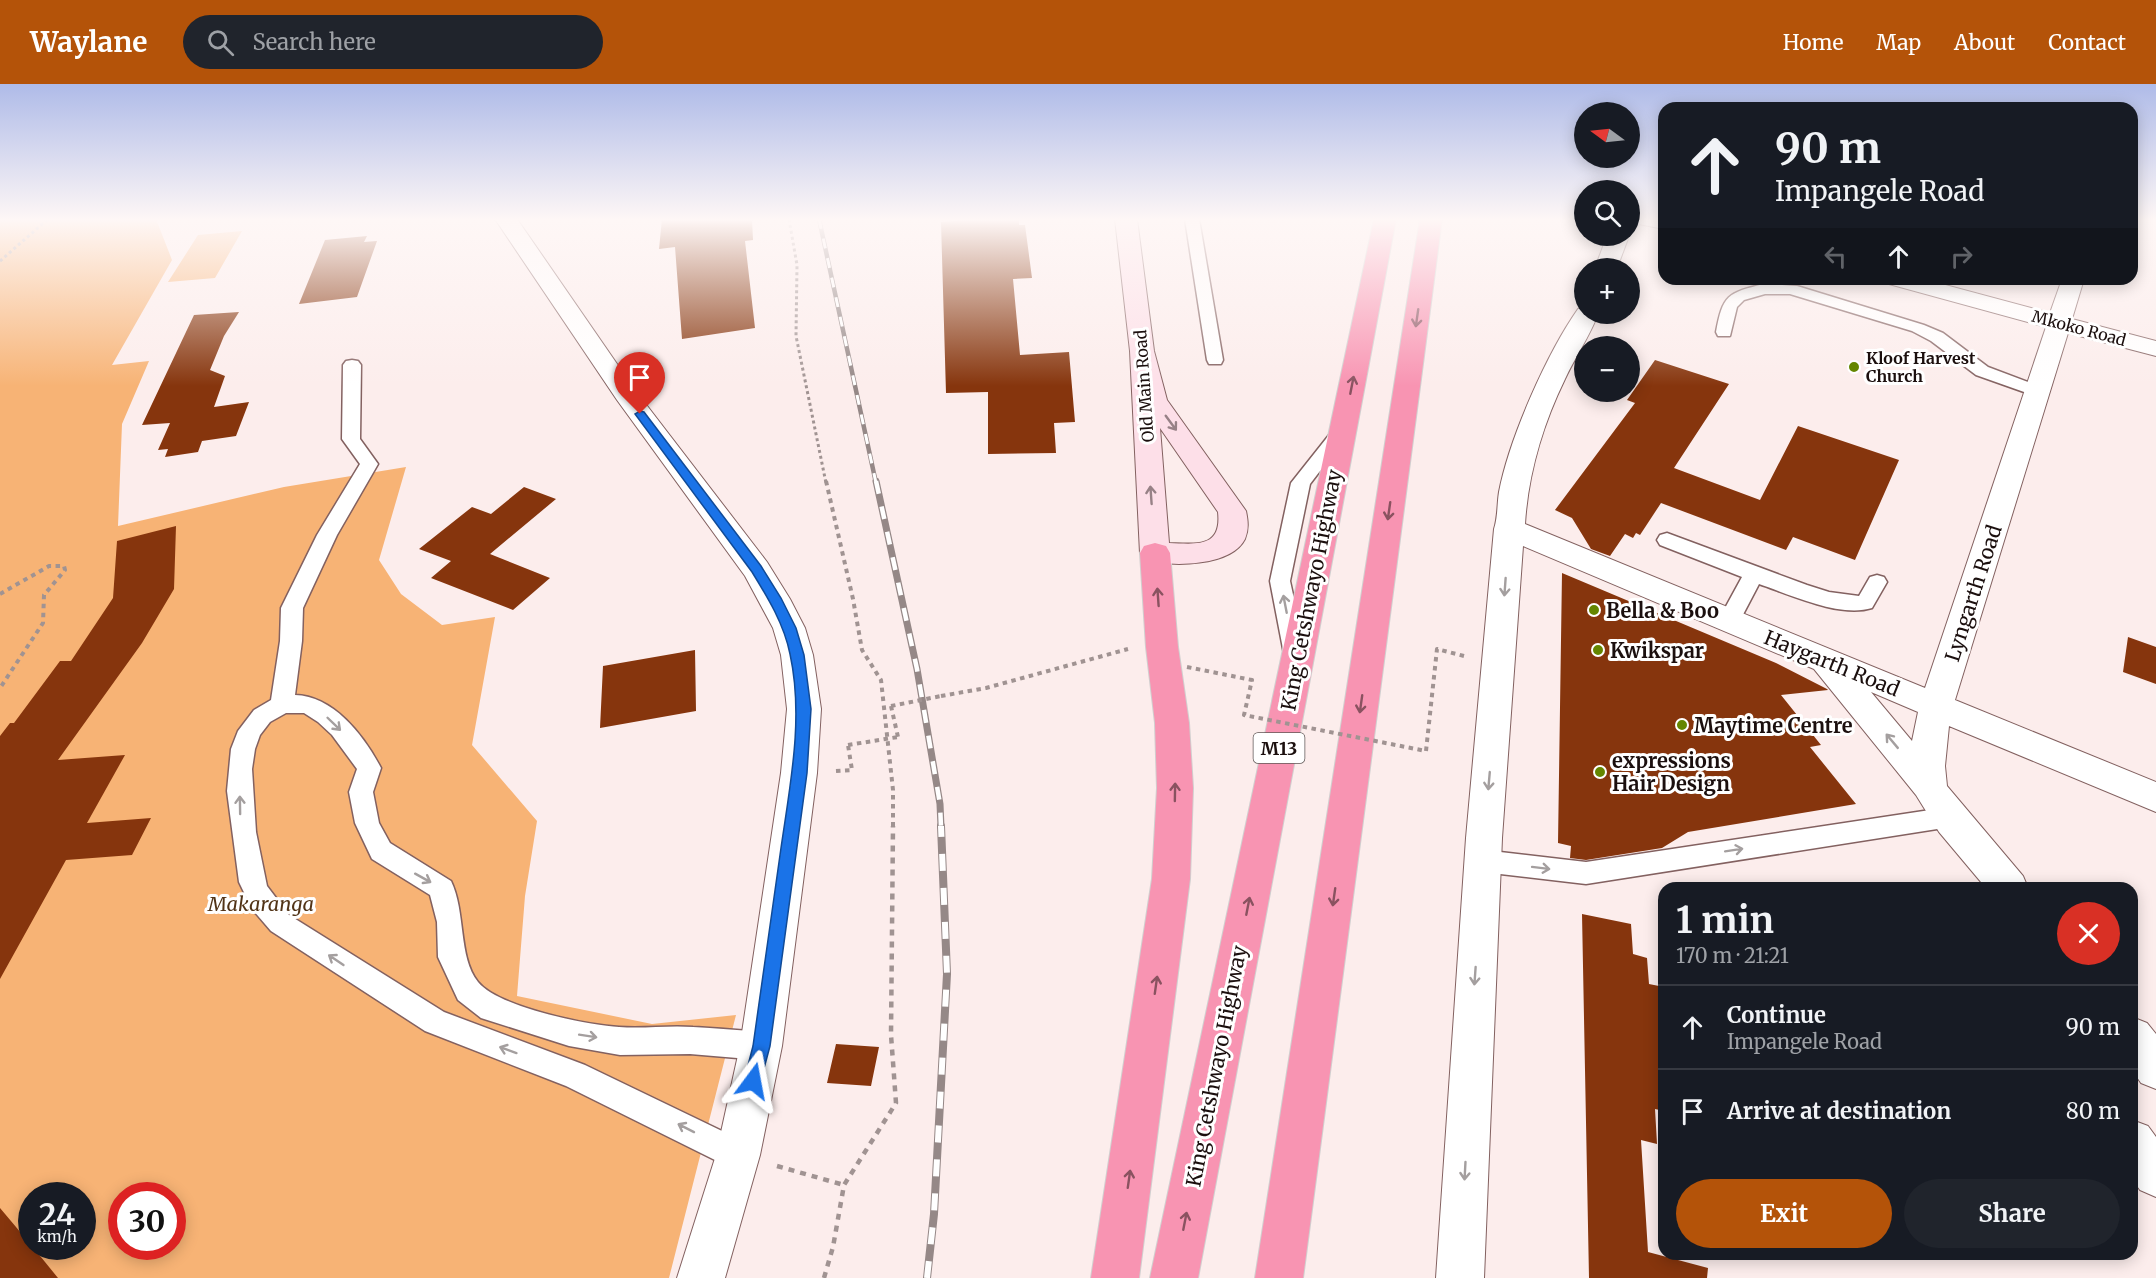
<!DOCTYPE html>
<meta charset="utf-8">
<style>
body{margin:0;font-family:Merriweather,serif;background:#20242c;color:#f1f3f6;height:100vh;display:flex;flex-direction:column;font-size:22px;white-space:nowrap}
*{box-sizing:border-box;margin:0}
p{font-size:20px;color:#9ea1a6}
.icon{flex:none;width:33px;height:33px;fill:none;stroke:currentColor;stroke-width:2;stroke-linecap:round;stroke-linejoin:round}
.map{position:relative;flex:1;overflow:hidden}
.details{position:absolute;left:1658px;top:798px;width:480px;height:378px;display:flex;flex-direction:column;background:#171b24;border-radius:18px;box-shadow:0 3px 15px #0003}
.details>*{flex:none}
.guide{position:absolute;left:1658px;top:18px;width:480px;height:183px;border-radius:18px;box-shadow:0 3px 15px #0003;background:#171b24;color:#f1f3f6;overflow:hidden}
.needle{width:39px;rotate:285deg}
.controls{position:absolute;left:1574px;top:18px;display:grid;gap:12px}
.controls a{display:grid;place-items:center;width:66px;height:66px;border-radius:50%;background:#171b24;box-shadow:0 3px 15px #0003;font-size:30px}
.speed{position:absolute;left:18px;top:1098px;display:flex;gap:12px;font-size:30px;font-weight:700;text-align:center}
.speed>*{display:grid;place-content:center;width:78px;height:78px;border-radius:50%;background:#171b24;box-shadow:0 3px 15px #0003;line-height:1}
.speed small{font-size:15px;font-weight:400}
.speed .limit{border:9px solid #d22;background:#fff;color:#111}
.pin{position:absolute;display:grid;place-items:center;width:51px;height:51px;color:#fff;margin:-62px -26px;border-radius:50% 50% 50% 0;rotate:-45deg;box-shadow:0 0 6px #0007}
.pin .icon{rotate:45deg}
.me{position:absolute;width:66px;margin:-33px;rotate:13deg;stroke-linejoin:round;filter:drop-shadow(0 0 4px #0008)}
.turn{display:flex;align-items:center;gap:21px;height:126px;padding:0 18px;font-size:27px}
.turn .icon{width:78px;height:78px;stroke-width:2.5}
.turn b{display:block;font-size:42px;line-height:51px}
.lanes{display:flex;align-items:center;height:57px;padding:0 18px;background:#0003;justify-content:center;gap:30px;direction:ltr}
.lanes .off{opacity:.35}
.round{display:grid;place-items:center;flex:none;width:63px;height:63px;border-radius:32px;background:#20242c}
.overview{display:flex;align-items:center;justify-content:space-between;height:102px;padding:0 18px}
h1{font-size:36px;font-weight:700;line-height:45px}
.action{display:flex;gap:12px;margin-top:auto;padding:12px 18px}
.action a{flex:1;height:69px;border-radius:36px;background:#b45309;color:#fff;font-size:24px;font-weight:700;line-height:69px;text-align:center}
.action a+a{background:#20242c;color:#f1f3f6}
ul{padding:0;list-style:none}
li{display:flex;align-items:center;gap:18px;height:84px;padding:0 18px;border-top:2px solid #363941}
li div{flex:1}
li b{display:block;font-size:22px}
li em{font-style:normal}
header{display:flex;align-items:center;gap:36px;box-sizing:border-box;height:84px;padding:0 30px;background:#b45309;color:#fff}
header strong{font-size:28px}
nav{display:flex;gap:33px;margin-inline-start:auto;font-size:21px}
.search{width:420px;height:54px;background:#20242c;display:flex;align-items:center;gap:15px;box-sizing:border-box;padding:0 21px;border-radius:33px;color:#9ea1a6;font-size:22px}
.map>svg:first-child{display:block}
.green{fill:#f7b375;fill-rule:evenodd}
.building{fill:#86350d}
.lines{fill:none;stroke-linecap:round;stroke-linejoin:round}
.lane-casing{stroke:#836160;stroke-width:3}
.street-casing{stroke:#836160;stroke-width:2}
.secondary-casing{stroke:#836160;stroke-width:2}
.highway-casing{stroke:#d1cfcf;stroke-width:2}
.path-far2{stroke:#a09392;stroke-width:3;stroke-dasharray:3 3;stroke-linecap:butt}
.path-far1{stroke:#a09392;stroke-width:4;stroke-dasharray:4.5 4.5;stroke-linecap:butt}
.path{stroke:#a09392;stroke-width:4.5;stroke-dasharray:6 6;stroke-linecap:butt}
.lane{fill:#fff;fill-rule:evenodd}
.street{fill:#fff;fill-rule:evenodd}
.secondary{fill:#fddfe8;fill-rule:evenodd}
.highway{fill:#f894b2;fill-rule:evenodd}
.rail-far2-casing{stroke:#958887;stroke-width:4.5}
.rail-far1-casing{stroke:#958887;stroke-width:7}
.rail-casing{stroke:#958887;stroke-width:8}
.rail-far2{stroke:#fff;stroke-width:3;stroke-dasharray:10;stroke-linecap:butt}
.rail-far1{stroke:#fff;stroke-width:4.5;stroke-dasharray:13;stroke-linecap:butt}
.rail{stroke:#fff;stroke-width:6;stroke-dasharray:17;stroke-linecap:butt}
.path-bridge{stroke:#a09392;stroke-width:4;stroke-dasharray:4.5 4.5;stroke-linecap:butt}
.oneway{stroke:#8a5260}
.oneway2{stroke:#978186}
.oneway3{stroke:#a49f9f}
.route{fill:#1a73e8;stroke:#114b97;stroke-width:1.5}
.poi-dot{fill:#648600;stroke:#fff;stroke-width:2}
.labels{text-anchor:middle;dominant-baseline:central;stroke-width:6;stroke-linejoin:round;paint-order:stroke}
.far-street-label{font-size:16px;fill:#1b0f0e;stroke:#fff}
.far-poi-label{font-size:16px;font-weight:bold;fill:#1b0f0e;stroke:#fff;text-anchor:start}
.shield{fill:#fff;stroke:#5f5756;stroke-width:1.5}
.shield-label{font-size:18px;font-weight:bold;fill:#1b0f0e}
.street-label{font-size:20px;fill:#1b0f0e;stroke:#fff}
.poi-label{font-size:20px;font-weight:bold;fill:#1b0f0e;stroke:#fff;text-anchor:start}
.park-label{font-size:20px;font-style:italic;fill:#523417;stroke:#fff}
</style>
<header>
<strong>Waylane</strong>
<div class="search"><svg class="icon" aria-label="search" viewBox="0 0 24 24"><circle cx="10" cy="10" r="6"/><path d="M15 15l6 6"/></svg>Search here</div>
<nav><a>Home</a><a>Map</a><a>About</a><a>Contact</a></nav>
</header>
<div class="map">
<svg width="2156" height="1194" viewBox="0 0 2156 1194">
<rect width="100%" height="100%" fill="#fcedec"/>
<!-- green -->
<path class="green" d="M0 135H156L172 176 112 281 149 277 122 340 118 442 284 403 406 383 379 476 401 510 442 541 495 533 472 661 537 737 525 812 517 912 652 940 736 931 669 1194H0ZM32 1112H82V1162H32ZM122 1112H172V1162H122Z
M242 147 215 194 168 198 198 151Z"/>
<!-- building -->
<path class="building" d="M662 135H752L753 156 745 157 755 244 682 255 675 163 659 165Z
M987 135H1019V141H1025L1032 194 1013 195 1020 271 1069 268 1075 338 1054 339 1056 369 988 370V308L946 309 941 138Z
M367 152 364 158 377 157 357 213 299 220 325 156Z
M239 228 224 252 210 286 225 292 214 323 249 318 236 352 202 357 198 368 165 373 168 365 158 366 170 339 142 341 194 231Z
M1655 276 1729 300 1674 384 1760 416 1798 342 1899 376 1855 476 1793 453 1786 466 1661 419 1640 451 1636 449 1633 454 1625 450 1610 472 1591 465 1572 434 1555 426 1635 319 1627 316Z
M524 403 556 415 490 470 550 494 513 526 431 494 451 477 419 465 472 423 491 430Z
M176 442 174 505 142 559 58 676 125 671 87 739 151 734 132 771 66 776 0 895V652L10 639H14L60 577H71L113 514 117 457Z
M1562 489 1776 579 1827 605 1828 606 1781 611 1821 661 1810 663 1856 720 1688 748 1662 764 1586 776 1570 774 1571 762 1558 759Z
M2128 553 2156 563V600L2123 588Z
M695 566 696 627 600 644 603 582Z
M1582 830 1631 840 1633 870 1647 874 1649 900 1664 903V1027L1655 1025 1657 1060 1641 1056 1648 1168 1708 1184 1707 1194H1589Z
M836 960 879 963 871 1002 827 999Z
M0 1124 32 1162 58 1194H0Z"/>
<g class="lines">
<defs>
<path id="lane" d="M1185 135H1199L1223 276 1221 280H1209L1207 276Z
M1764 200 1797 202 1924 241 1943 249 1988 283 2044 304 2047 308 2044 312 2038 313 1976 291 1931 257 1912 247 1790 210H1765L1744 216 1737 223 1730 252H1718L1716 248C1723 211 1727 209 1764 200Z
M352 276 358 277 361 281 360 355 378 380 337 451 303 524 302 557 295 611C334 612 364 652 381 684L373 708 379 739 390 759 451 797C466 828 458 873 478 898 498 923 587 941 619 943 644 945 668 941 693 943 715 944 738 946 761 948L771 952 775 962 771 972 761 976 690 970 620 971 569 962 481 934 458 916 438 873 437 838 430 811 372 775 355 739 349 708 357 685 332 651 318 638 304 629H286L270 638 260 651 255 665 252 685 256 748 267 802 289 831 444 928 585 981 749 1060 753 1071 749 1082 738 1086 727 1082 566 1002 425 947 271 847 252 825 239 798 227 707 231 665 238 647 254 626 271 616 280 557 281 524 317 451 360 380 342 355 343 281 346 277Z
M1343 340 1349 341 1352 345 1310 400 1290 497 1306 570 1303 576 1295 578 1287 576 1284 570 1270 497 1291 399 1337 341Z
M1667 449 1807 501 1829 508 1859 512 1870 493 1877 491 1884 493 1887 498 1872 524C1840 534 1791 511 1759 500L1737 542 1729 545 1721 542 1718 537 1742 493 1660 461 1657 456 1660 451Z
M1950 723 1959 726 1962 733 1959 740 1950 743 1586 800 1483 788 1474 785 1470 777 1474 769 1483 766 1586 778Z"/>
<path id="street" d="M495 135H517L635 306 767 478 790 515 805 544 813 571 821 625 817 689 782 962 760 1071 725 1194H677L716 1071 740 962 781 689 787 625 781 571 773 544 745 492 617 316Z
M1636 135H1664V145L1639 140Z
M1607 152H1629L1617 184H1595Z
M1886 195H1923L2050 229 2062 195H2084L2072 235 2156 257V272L2068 249 1955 616 2156 698V728L1949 642 1945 682 1947 702 2023 792 2028 804H1986L1939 748 1916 711 1814 585 1523 462 1502 754 1484 1194H1436L1466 754 1494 445C1498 433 1497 420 1499 408 1509 355 1547 269 1578 225L1584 223V230H1598C1590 252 1575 273 1565 295 1543 340 1528 391 1525 440L1925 604 2046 243 1889 200ZM1871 608 1918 628 1912 657Z
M2132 933 2147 939 2156 950V1005L2141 999 2132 986Z
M2132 1036 2148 1042 2156 1053V1113L2140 1106 2132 1095Z"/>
<path id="secondary" d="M1115 135H1137L1154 267 1167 316 1246 427C1248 437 1249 445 1245 455 1231 483 1171 483 1144 476L1140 469 1130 267ZM1160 344 1218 428C1222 464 1197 460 1169 459Z"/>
<path id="highway" d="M1374 135H1396L1198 1194H1150Z
M1420 135H1442L1303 1194H1255Z
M1155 459 1166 462 1170 469 1178 563 1189 639 1193 704 1190 795 1139 1194H1091L1152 795 1157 704 1155 639 1146 563 1140 469 1144 462Z"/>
</defs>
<!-- lane casing -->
<use href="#lane" class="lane-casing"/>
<!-- street casing -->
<use href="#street" class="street-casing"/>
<!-- secondary casing -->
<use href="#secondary" class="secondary-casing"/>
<!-- highway casing -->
<use href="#highway" class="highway-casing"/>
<!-- path-far2 -->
<path class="path-far2" d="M789 135 797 181 796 252 826 399
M0 177 48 135"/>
<!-- path-far1 -->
<path class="path-far1" d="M826 397 853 515 862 566 881 596 893 706V743
M0 510 49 482H64L65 486 44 511 43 539 0 604
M941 612 986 604 1128 565
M891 622 898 653
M1426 667 1437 565 1464 572
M836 687 852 686 848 661"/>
<!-- path -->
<path class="path" d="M777 1082 844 1101
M824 1194 833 1163 844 1101 896 1019 891 951 893 742"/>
<!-- lane -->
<use href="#lane" class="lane"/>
<!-- street -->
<use href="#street" class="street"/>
<!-- secondary -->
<use href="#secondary" class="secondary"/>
<!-- highway -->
<use href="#highway" class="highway"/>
<defs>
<path id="rail-far2" d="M819 135 876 399"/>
<path id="rail-far1" d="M876 397 917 585 940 720 941 743"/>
<path id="rail" d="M927 1194 934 1130 947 890 941 742"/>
</defs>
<!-- rail-far2 casing -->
<use href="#rail-far2" class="rail-far2-casing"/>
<!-- rail-far1 casing -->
<use href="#rail-far1" class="rail-far1-casing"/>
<!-- rail casing -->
<use href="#rail" class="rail-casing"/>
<!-- rail-far2 -->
<use href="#rail-far2" class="rail-far2"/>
<!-- rail-far1 -->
<use href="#rail-far1" class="rail-far1"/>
<!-- rail -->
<use href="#rail" class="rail"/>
<!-- path-bridge -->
<path class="path-bridge" d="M1187 583 1252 596 1244 631 1426 667
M891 622 941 612
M848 661 898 653"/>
</g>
<!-- one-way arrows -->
<defs><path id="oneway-shaft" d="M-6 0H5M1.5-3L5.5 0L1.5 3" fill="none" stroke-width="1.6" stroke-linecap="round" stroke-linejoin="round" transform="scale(1.5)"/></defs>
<g class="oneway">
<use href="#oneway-shaft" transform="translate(1417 234) rotate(98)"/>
<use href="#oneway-shaft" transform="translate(1352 301) rotate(-79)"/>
<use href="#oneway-shaft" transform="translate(1389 427) rotate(98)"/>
<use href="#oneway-shaft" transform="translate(1158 513) rotate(-94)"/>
<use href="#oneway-shaft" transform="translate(1361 620) rotate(98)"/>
<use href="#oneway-shaft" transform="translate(1175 708) rotate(-89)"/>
<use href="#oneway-shaft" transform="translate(1334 813) rotate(98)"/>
<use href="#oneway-shaft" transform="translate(1248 822) rotate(-79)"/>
<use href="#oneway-shaft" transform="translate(1156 901) rotate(-82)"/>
<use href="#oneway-shaft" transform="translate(1129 1095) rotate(-82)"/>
<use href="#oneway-shaft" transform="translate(1185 1137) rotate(-79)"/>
</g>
<g class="oneway2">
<use href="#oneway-shaft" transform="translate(1171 339) rotate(54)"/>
<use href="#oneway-shaft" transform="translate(1151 411) rotate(-94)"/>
</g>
<g class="oneway3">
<use href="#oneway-shaft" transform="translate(1505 503) rotate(94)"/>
<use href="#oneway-shaft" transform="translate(1285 520) rotate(-101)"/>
<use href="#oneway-shaft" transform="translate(334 640) rotate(44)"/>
<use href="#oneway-shaft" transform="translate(1892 657) rotate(-130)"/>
<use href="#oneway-shaft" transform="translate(1489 697) rotate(95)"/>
<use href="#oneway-shaft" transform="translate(240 721) rotate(-91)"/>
<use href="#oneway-shaft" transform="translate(1734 766) rotate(-9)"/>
<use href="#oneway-shaft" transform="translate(1541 784) rotate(7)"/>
<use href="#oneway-shaft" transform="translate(423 794) rotate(29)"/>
<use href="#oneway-shaft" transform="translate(336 876) rotate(-146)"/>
<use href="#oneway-shaft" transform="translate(1475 892) rotate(94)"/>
<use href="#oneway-shaft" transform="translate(588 952) rotate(9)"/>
<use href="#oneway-shaft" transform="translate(508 966) rotate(-160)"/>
<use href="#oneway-shaft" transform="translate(686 1044) rotate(-153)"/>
<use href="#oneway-shaft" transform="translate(1465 1087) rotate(93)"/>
</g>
<!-- sky -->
<linearGradient id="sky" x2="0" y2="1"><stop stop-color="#afbbe8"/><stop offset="0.45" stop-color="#fef7f6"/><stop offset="1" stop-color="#fef7f6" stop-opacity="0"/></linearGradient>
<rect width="2156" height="302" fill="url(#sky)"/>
<!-- route -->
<path class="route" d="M640 327 644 328 761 482 781 514 796 544 804 571 811 625 807 689 770 962 759 1003 753 1006 747 1003 744 997 753 962C762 896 772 830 781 764 790 701 804 634 790 570 784 540 768 514 752 488L635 330Z"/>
<!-- markers -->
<g class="poi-dot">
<circle cx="1854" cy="283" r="6"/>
<circle cx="1594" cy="526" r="6"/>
<circle cx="1598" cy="566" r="6"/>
<circle cx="1682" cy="641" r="6"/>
<circle cx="1600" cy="688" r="6"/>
</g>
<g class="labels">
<!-- far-street labels -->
<g class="far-street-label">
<text transform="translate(2079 244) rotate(15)">Mkoko Road</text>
<text transform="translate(1144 302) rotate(-94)">Old Main Road</text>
</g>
<!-- far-poi labels -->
<g class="far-poi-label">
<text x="1866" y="274">Kloof Harvest<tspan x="1866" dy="18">Church</tspan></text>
</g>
<!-- shield labels -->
<rect class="shield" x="1253.5" y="649" width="51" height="30" rx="4.5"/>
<g class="shield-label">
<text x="1279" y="664">M13</text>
</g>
<!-- street labels -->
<g class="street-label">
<text transform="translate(1311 506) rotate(-79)">King Cetshwayo Highway</text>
<text transform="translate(1973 509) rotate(-72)">Lyngarth Road</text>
<text transform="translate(1832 579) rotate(22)">Haygarth Road</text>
<text transform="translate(1216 982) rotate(-79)">King Cetshwayo Highway</text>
</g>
<!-- poi labels -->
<g class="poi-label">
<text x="1606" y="526">Bella &amp; Boo</text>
<text x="1610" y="566">Kwikspar</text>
<text x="1694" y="641">Maytime Centre</text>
<text x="1612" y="676">expressions<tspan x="1612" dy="23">Hair Design</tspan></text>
</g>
<!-- park labels -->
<g class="park-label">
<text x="261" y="819">Makaranga</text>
</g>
</g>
</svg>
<div class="controls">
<a><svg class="needle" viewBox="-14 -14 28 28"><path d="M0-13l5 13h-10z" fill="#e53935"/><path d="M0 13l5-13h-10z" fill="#9ea1a6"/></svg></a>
<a><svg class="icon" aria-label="search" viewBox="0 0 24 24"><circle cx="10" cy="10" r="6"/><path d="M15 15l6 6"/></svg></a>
<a>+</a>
<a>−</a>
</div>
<div class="speed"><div>24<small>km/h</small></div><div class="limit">30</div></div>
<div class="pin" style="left:640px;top:330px;background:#d93025"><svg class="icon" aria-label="arrive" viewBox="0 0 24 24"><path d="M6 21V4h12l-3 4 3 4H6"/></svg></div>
<svg class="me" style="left:753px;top:997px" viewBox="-20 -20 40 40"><path d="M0-17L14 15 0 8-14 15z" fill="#1a73e8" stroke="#fff" stroke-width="4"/></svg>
<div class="guide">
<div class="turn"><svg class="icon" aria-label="ahead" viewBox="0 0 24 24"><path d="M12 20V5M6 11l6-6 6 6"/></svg><div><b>90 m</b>Impangele Road</div></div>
<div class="lanes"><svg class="icon off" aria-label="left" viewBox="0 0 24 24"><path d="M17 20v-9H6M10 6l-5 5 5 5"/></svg><svg class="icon" aria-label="ahead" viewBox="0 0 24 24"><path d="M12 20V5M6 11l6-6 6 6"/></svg><svg class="icon off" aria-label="right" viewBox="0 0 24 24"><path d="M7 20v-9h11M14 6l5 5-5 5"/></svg></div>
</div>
<section class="details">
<div class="overview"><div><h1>1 min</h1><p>170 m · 21:21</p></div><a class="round" style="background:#d93025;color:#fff"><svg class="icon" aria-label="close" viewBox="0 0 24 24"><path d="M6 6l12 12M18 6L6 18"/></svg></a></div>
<ul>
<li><svg class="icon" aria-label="ahead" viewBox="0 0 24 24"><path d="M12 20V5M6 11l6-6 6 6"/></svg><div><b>Continue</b><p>Impangele Road</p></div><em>90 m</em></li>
<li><svg class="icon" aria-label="arrive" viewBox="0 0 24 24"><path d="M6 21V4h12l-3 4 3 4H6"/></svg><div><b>Arrive at destination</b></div><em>80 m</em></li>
</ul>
<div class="action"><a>Exit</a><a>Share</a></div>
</section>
</div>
